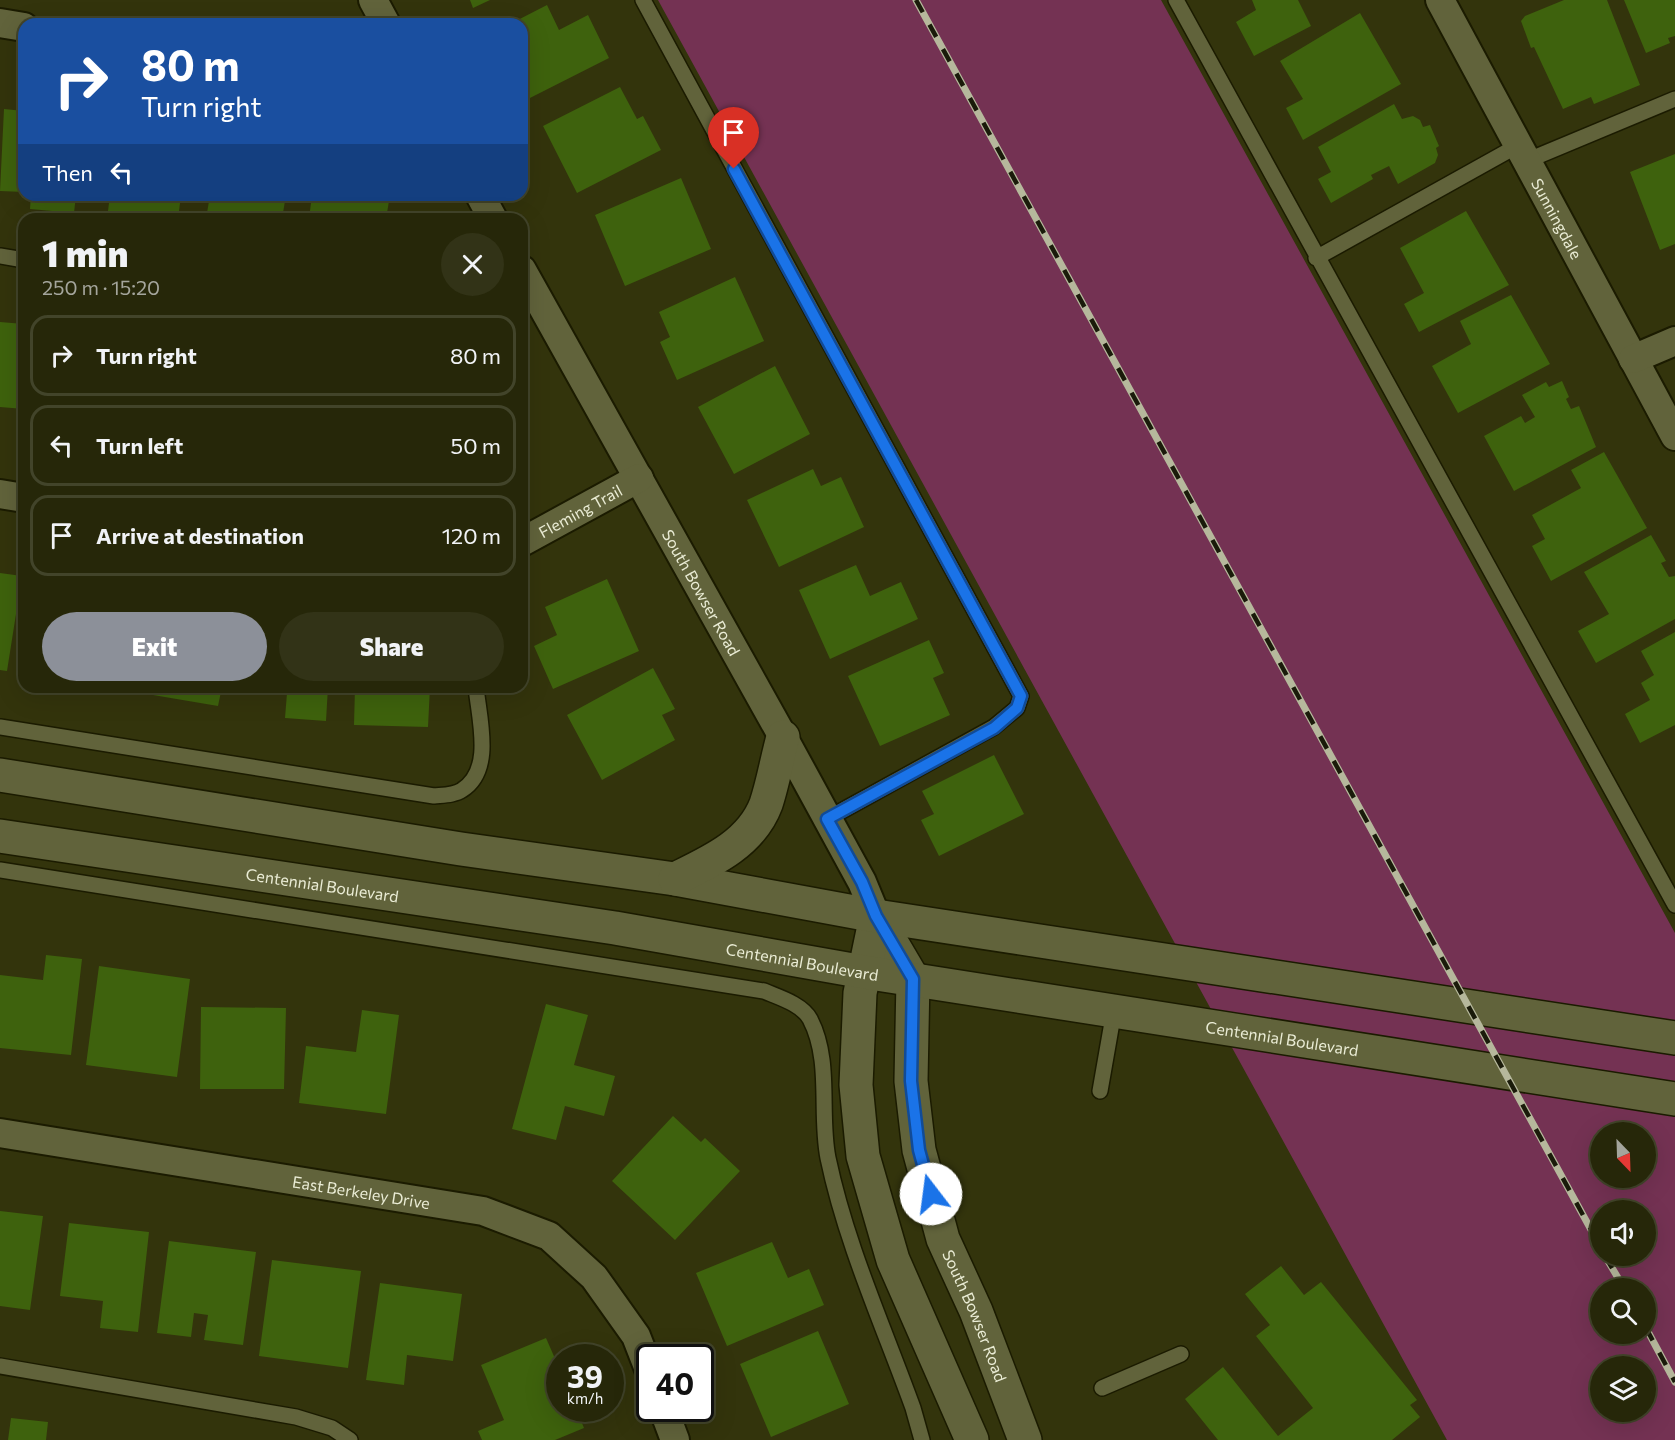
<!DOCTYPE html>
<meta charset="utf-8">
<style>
body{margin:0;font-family:Commissioner,sans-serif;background:#323317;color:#f1f3f6;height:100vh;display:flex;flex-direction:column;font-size:22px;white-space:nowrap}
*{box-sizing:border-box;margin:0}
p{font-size:20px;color:#a4a59c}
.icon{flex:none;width:33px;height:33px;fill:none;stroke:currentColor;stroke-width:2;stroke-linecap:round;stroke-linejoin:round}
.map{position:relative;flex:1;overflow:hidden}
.details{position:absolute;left:18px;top:213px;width:510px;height:480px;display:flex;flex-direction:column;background:#262709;border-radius:18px;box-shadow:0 6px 24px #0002,0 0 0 2px #42442a}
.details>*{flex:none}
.hud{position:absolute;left:18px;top:18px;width:510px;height:183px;border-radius:18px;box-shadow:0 6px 24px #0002,0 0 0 2px #42442a;background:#1a4fa0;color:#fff;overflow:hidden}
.needle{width:39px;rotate:157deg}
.fabs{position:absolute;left:1590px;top:1122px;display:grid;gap:12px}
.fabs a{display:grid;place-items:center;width:66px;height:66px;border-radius:50%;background:#262709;box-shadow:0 6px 24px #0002,0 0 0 2px #42442a;font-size:30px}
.speed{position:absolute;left:546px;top:1344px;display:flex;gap:12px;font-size:30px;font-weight:700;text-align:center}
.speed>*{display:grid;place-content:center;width:78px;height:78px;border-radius:50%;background:#262709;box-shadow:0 6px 24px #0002,0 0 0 2px #42442a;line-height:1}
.speed small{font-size:15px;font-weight:400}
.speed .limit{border:3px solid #111;border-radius:9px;background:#fff;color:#111}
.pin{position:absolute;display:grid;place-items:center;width:51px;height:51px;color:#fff;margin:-62px -26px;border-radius:50% 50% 50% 0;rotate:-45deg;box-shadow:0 0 6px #0007}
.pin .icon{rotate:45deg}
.me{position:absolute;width:66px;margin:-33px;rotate:345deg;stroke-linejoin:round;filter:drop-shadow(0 0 4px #0008)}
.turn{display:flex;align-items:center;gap:21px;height:126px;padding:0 24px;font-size:27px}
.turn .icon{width:78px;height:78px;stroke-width:2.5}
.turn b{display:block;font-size:42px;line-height:51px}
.then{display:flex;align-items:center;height:57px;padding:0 24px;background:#0003;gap:12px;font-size:22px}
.round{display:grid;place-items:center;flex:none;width:63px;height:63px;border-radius:32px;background:#323317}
.headline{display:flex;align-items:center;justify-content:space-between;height:102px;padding:0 24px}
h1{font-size:36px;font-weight:800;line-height:45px}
.primary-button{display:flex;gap:12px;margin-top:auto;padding:12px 24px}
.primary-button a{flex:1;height:69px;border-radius:36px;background:#8c9099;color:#fff;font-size:24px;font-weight:800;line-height:69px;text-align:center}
.primary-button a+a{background:#323317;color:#f1f3f6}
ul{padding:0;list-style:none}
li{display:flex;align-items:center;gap:18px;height:81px;margin:0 12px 9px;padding:0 12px;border:3px solid #42442a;border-radius:18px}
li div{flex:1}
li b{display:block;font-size:22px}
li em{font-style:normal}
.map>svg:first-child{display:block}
.green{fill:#743253;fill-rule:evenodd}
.building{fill:#3e620d}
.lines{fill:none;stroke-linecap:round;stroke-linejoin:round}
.service-casing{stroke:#1b1b00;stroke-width:18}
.minor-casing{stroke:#1b1b00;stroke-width:32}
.tertiary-casing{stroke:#1b1b00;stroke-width:36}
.secondary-casing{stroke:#1b1b00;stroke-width:36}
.service{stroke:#61633b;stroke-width:15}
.minor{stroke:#61633b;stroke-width:28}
.tertiary{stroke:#61633b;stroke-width:33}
.secondary{stroke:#61633b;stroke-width:33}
.rail-casing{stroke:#b6b89c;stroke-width:7}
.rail{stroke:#1a1b0a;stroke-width:4.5;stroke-dasharray:14;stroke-linecap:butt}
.route-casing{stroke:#114b97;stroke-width:15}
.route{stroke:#1a73e8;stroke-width:10}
.labels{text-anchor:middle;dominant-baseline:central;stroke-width:6;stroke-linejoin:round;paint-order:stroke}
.street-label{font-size:16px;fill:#eaecd5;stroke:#1a1b0a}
</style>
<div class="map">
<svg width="1675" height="1440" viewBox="0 0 1675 1440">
<rect width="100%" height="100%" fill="#33340c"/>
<!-- green -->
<path class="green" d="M658 0H1161L1675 933V1440H1447ZM1600 1132H1646V1178H1600ZM1600 1210H1646V1256H1600ZM1600 1288H1646V1334H1600ZM1600 1366H1646V1412H1600Z"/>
<!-- building -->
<path class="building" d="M470 0H490L473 8Z
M1252 0H1298L1311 26 1254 56 1236 22 1256 10Z
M1564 0H1607L1640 85 1594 104 1591 97 1563 109 1534 47 1531 48 1521 21 1525 16Z
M1624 0H1675V36L1668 38 1670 43 1646 53Z
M547 5 559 30 588 15 609 58 524 101 522 24H510Z
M1360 13 1401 84 1303 140 1286 108 1303 99 1280 61Z
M620 87 637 119 643 116 661 150 577 193 543 126Z
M1394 104 1402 119 1413 116 1420 120 1423 127 1430 125 1439 146 1436 148 1438 155 1435 163 1398 184 1389 166 1371 175 1373 179 1331 203 1318 179 1331 172 1318 147Z
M4 109 24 111V192L0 191Z
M1675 154V244L1660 250 1630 172Z
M681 178 711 249 625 286 595 215Z
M31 195H76L74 213 30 209Z
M110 195H181L178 219H107Z
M210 195H286L282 219H206Z
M312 195H390L386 219H309Z
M1466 211 1509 285 1419 332 1404 304 1424 293 1400 248Z
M735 277 764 341 677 380 660 342 670 337 659 312Z
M1511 295 1550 364 1458 413 1432 366 1471 344 1460 321Z
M0 322 24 324V409L0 407Z
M775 366 810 434 734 474 698 407Z
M1562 381 1569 397 1566 399 1571 409 1579 406 1596 447 1514 491 1484 436 1521 416 1525 423 1535 417 1522 395 1546 382 1549 387Z
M1604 452 1647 528 1551 581 1532 546 1545 539 1532 515 1581 488 1571 470Z
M813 469 821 486 841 477 864 527 779 567 747 500Z
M1651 535 1666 561 1661 563 1669 577 1675 576V619L1596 663 1578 631 1609 614 1584 572Z
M856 565 870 596 901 582 918 619 830 659 799 590Z
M0 573 22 576 7 671 0 670Z
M607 579 639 651 553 689 534 646 557 635 545 607Z
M1675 632V725L1640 743 1625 714 1650 700 1641 683 1654 675 1641 651Z
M929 640 944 673 933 678 950 715 880 746 848 676Z
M653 668 675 709 662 715 675 740 602 780 567 715Z
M154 687H222L218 706 153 695Z
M252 687H328L326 721 285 718 287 693 252 690Z
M355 687H430L428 727 354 725Z
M994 755 1024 814 939 856 921 820 934 814 922 791Z
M46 955 82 959 71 1055 0 1048V975L43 980Z
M99 966 190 979 177 1077 86 1065Z
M546 1004 588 1015 574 1065 615 1076 604 1116 565 1106 556 1140 512 1129Z
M201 1007 286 1008 284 1089H200Z
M362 1010 399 1015 386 1114 299 1103 306 1046 356 1052Z
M673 1116 701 1142 705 1138 740 1171 675 1240 612 1181Z
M0 1211 43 1216 30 1310 0 1306Z
M69 1223 149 1232 138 1332 100 1328 103 1301 60 1296Z
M169 1241 256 1252 243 1345 204 1340 208 1315 194 1313 191 1337 157 1333Z
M772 1242 788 1278 809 1269 824 1305 727 1346 696 1273Z
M272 1260 361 1271 348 1368 259 1356Z
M1281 1266 1304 1295 1321 1282 1417 1400 1410 1405 1420 1417 1392 1440H1218L1185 1399 1223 1367 1278 1436 1313 1408 1256 1336 1270 1325 1245 1294Z
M380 1283 462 1294 453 1361 407 1355 404 1385 366 1380Z
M818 1331 849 1404 771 1437 740 1364Z
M546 1338 560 1370V1408H576L584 1428 555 1440H482L478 1431 504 1420 481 1365Z
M11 1418 48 1422 46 1440H8Z"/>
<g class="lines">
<defs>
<path id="service" d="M643 0 1021 696 1017 708 994 727 827 819
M1176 0 1675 905
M1526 161 1675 99
M0 256 24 260
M1316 258 1517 146
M0 727 434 796C443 795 455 795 462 790 494 770 479 719 476 687
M0 870 764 991C778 997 802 1004 810 1019 832 1061 819 1113 828 1158 846 1244 883 1325 913 1408L922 1440
M1100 1091 1114 1011
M0 1366 296 1417 332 1428 350 1440
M1102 1388 1181 1354"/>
<g id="minor">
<path d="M373 0 386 24"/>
<path id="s1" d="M1440 0 1675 436"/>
<path d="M0 23 24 27"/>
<path d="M480 195 493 219"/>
<path id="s2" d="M522 270 783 737 862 882 876 916"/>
<path d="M1633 359 1675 341"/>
<path d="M0 494 24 498"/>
<path id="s3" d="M522 542 639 478"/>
<path id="s4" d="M0 1133 483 1211 549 1236 594 1277 636 1336 650 1372"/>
<path d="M663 1408 675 1440"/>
</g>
<g id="tertiary">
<path id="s5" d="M876 916 913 979 911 1081 919 1150 943 1239 976 1311 1025 1440"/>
<path d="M876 916 860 993 856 1085 863 1156 893 1260 972 1440"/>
</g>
<g id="secondary">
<path d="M0 775 461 849 675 879 876 916 1675 1038"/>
<path id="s6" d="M0 836 615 928 864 972 1675 1099"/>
<path d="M675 879C710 862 751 844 766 804 773 783 777 759 783 737"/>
</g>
</defs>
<!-- service casing -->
<use href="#service" class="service-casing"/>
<!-- minor casing -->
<use href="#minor" class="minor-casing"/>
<!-- tertiary casing -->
<use href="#tertiary" class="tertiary-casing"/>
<!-- secondary casing -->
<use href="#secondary" class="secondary-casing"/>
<!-- service -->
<use href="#service" class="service"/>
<!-- minor -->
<use href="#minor" class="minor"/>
<!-- tertiary -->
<use href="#tertiary" class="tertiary"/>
<!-- secondary -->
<use href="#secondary" class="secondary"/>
<defs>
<path id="rail" d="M916 0 1600 1246
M1605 1256 1624 1288
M1646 1328 1675 1382"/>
</defs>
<!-- rail casing -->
<use href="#rail" class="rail-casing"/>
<!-- rail -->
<use href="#rail" class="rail"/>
</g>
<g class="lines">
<defs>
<path id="route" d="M734 169 1021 696 1017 708 994 728 827 819 862 882 876 916 913 979 911 1081 919 1150 931 1194"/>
</defs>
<!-- route casing -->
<use href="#route" class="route-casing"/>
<!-- route -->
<use href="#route" class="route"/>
</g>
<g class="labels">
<!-- street labels -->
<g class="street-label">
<text stroke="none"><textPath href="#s1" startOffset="248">Sunningdale</textPath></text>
<text stroke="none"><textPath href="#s3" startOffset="66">Fleming Trail</textPath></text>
<text stroke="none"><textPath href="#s2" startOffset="369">South Bowser Road</textPath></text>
<text stroke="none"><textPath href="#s6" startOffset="326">Centennial Boulevard</textPath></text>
<text stroke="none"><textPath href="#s6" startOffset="812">Centennial Boulevard</textPath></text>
<text stroke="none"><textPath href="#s6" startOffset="1298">Centennial Boulevard</textPath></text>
<text stroke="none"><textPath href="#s4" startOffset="366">East Berkeley Drive</textPath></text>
<text stroke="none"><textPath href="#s5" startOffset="420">South Bowser Road</textPath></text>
</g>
</g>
</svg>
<div class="fabs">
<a><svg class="needle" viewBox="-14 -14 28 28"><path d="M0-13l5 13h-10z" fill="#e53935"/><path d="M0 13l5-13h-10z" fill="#a4a59c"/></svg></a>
<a><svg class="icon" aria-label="sound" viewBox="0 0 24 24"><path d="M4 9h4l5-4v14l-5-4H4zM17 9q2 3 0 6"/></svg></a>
<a><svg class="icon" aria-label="search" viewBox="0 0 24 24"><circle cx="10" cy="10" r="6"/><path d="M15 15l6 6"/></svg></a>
<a><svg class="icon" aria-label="layers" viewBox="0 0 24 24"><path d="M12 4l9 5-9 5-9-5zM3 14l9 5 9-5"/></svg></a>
</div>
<div class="speed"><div>39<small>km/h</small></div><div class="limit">40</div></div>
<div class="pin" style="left:734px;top:169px;background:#d93025"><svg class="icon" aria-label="arrive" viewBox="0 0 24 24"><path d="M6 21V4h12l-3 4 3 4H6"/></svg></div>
<svg class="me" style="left:931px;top:1194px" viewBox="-20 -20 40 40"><circle r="19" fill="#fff"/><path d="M0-13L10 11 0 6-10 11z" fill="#1a73e8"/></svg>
<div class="hud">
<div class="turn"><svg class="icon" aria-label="right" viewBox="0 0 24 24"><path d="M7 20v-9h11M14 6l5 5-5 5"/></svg><div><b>80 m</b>Turn right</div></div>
<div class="then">Then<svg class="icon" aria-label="left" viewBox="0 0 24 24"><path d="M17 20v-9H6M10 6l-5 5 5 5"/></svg></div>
</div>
<section class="details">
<div class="headline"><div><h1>1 min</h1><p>250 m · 15:20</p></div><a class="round"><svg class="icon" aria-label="close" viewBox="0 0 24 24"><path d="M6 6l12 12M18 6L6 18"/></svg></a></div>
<ul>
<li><svg class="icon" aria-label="right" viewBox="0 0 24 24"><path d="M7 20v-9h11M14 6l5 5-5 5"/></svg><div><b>Turn right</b></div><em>80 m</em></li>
<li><svg class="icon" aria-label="left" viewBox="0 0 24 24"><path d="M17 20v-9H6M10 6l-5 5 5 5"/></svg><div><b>Turn left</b></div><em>50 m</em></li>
<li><svg class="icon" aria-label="arrive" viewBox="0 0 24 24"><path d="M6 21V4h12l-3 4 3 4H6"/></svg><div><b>Arrive at destination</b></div><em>120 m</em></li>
</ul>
<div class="primary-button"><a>Exit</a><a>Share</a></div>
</section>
</div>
